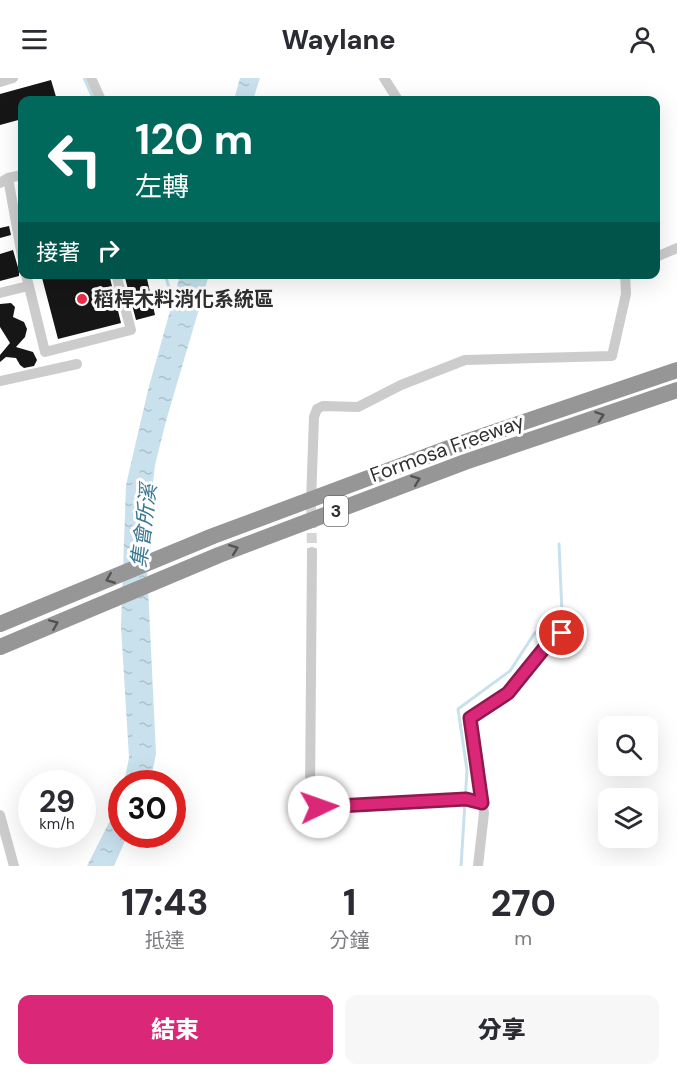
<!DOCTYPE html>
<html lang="zh-TW">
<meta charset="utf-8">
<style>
body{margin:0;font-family:"DM Sans","Noto Sans TC",sans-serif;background:#f7f7f7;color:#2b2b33;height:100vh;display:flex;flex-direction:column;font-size:22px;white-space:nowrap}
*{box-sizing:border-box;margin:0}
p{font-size:20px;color:#7c7c81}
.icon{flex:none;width:33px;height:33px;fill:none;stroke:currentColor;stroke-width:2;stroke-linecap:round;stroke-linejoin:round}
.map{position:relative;height:788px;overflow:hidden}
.side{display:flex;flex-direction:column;background:#fff;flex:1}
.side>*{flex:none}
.guide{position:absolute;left:18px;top:18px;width:642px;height:183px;border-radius:12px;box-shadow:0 6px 24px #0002;background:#00695c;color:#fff;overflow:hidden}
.tools{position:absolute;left:598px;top:638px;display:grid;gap:12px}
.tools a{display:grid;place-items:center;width:60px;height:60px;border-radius:12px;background:#fff;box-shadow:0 6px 24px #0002;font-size:30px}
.speed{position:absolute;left:18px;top:692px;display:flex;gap:12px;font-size:30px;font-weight:700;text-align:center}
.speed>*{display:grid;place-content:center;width:78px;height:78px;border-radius:50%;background:#fff;box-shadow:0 6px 24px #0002;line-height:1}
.speed small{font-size:15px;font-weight:400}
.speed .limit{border:9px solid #d22;background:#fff;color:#111}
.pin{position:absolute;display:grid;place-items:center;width:51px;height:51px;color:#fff;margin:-26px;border:3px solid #fff;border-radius:50%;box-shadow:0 2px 6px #0007}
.me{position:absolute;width:66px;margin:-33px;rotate:87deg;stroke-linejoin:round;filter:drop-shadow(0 0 4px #0008)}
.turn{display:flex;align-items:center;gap:21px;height:126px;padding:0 18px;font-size:27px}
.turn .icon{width:78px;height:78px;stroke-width:2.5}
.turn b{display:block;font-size:42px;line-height:51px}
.then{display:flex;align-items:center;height:57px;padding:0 18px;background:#0003;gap:12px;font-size:22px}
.eta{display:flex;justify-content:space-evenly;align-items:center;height:102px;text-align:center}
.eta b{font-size:36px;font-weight:800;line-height:42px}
.action{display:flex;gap:12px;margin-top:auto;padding:12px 18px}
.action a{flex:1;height:69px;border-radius:12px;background:#db2777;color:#fff;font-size:24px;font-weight:800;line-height:69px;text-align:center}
.action a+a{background:#f7f7f7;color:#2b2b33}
header{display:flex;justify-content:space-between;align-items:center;height:78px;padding:0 18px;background:#fff;font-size:27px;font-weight:800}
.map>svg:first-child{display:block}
.water{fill:url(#water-ripples)}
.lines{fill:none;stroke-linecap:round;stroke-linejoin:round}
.stream{stroke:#c8e1ed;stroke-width:3}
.building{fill:#161616}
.minor-tunnel{stroke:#d5d5d5;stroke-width:10;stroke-dasharray:10 5;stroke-linecap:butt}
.minor{stroke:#ccc;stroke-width:10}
.highway-bridge{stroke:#969696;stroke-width:16}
.oneway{stroke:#535353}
.route-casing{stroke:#8e194d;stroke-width:15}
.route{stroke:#db2777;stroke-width:10}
.poi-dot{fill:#eb2c49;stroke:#fff;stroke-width:2}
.labels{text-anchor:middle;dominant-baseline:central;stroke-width:6;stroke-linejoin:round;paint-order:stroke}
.shield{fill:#fff;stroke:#6d6d6d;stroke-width:1.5}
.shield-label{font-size:18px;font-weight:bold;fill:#2f2f2f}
.poi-label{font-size:20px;font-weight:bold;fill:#2f2f2f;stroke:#fff;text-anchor:start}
.street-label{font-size:20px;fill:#2f2f2f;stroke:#fff}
.water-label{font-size:21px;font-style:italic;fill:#3a7894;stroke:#fff}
</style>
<header><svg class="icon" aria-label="menu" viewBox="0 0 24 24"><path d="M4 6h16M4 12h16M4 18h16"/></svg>Waylane<svg class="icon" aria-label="person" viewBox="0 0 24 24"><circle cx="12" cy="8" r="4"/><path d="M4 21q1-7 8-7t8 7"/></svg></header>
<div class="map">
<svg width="677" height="788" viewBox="0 0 677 788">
<defs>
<pattern id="water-ripples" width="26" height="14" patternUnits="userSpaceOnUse" patternTransform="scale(1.5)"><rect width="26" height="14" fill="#c8e1ed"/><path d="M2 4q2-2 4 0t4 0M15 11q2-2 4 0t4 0" fill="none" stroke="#acc1cc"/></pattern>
</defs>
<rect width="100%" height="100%" fill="#fff"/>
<!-- water -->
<path class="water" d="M240 0H260L253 22H234Z
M180 197H209L166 343 155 387 146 467 156 676 150 705H124L129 680 121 548 126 407 148 312Z
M121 715 122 756H128L114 788H87L120 723Z"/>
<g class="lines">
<!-- stream -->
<path class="stream" d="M84 0 94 22
M165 196 173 223
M461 788 467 692 458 631 510 593 534 556 562 535 559 466"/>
</g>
<!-- building -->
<path class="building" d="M51 2 57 22H22V41L0 47V16Z
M9 148 11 157 0 160V150Z
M13 172 19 193V198L0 203V176Z
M41 196H109L121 245 58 261Z
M124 196H146L155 237 136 242Z
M11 225 15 229 13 239 24 244 27 251 25 259 16 269 33 274 37 282 34 288 24 290 20 287 16 280 6 279 0 284V277L10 265 0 249V226Z"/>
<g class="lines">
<!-- minor-tunnel -->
<path class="minor-tunnel" d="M311 425 312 474"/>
<!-- minor -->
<path class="minor" d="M91 0 101 22
M384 0 398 22
M0 4 13 0
M8 100 22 178
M0 105 8 100 22 97
M656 179 677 170
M26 196 45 274 131 252 116 196
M0 215 28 208
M0 303 77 286
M311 424 314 339 317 331 323 328 358 329 401 307 465 282 612 278 626 216 625 196
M312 474 310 717 313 724 319 729 466 721 482 725 484 735 478 788
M482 725 470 640 508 615 546 568 562 555
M0 737 14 788"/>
<!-- highway-bridge -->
<path class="highway-bridge" d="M0 546 213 458 462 365 677 292
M0 569 219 477 465 384 677 312"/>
</g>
<!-- one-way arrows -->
<defs><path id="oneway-chevron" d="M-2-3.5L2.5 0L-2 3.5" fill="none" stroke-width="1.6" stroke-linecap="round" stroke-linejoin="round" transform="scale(1.5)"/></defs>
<g class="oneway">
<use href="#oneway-chevron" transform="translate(600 338) rotate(-19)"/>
<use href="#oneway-chevron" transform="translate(416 402) rotate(-21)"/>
<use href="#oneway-chevron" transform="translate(234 471) rotate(-21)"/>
<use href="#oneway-chevron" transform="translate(110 501) rotate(158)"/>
<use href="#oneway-chevron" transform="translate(54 546) rotate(-23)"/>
</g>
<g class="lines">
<defs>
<path id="route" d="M319 729 466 721 482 725 470 640 508 615 546 568 562 555"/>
</defs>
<!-- route casing -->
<use href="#route" class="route-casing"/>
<!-- route -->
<use href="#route" class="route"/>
</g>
<!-- markers -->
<circle class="poi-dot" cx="82" cy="221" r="6"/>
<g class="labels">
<!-- shield labels -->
<rect class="shield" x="324" y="418" width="24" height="30" rx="4.5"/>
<g class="shield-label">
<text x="336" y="433">3</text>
</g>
<!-- poi labels -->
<g class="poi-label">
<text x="94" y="221">稻桿木料消化系統區</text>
</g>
<!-- street labels -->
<g class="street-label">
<text transform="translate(447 370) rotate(-20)">Formosa Freeway</text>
</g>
<!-- water labels -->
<g class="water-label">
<text transform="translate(144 448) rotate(-83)">集會所溪</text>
</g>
</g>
</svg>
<div class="tools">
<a><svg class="icon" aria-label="search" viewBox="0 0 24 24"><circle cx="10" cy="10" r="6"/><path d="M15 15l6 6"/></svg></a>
<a><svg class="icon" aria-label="layers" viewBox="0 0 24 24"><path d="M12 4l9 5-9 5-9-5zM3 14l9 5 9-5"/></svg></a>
</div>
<div class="speed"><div>29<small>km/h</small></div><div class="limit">30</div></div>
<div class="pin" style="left:562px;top:555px;background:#d93025"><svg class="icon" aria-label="arrive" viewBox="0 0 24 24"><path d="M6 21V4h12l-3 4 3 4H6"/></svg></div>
<svg class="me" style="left:319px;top:729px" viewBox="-20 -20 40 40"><circle r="19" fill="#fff"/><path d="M0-13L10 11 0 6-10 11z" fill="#db2777"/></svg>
<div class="guide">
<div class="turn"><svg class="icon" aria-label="left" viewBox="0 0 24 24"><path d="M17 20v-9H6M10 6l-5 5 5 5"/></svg><div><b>120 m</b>左轉</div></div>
<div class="then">接著<svg class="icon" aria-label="right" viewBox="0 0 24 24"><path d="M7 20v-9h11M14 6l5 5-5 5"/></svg></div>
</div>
</div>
<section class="side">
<div class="eta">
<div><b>17:43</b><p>抵達</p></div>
<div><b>1</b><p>分鐘</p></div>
<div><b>270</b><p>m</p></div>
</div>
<div class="action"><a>結束</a><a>分享</a></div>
</section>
